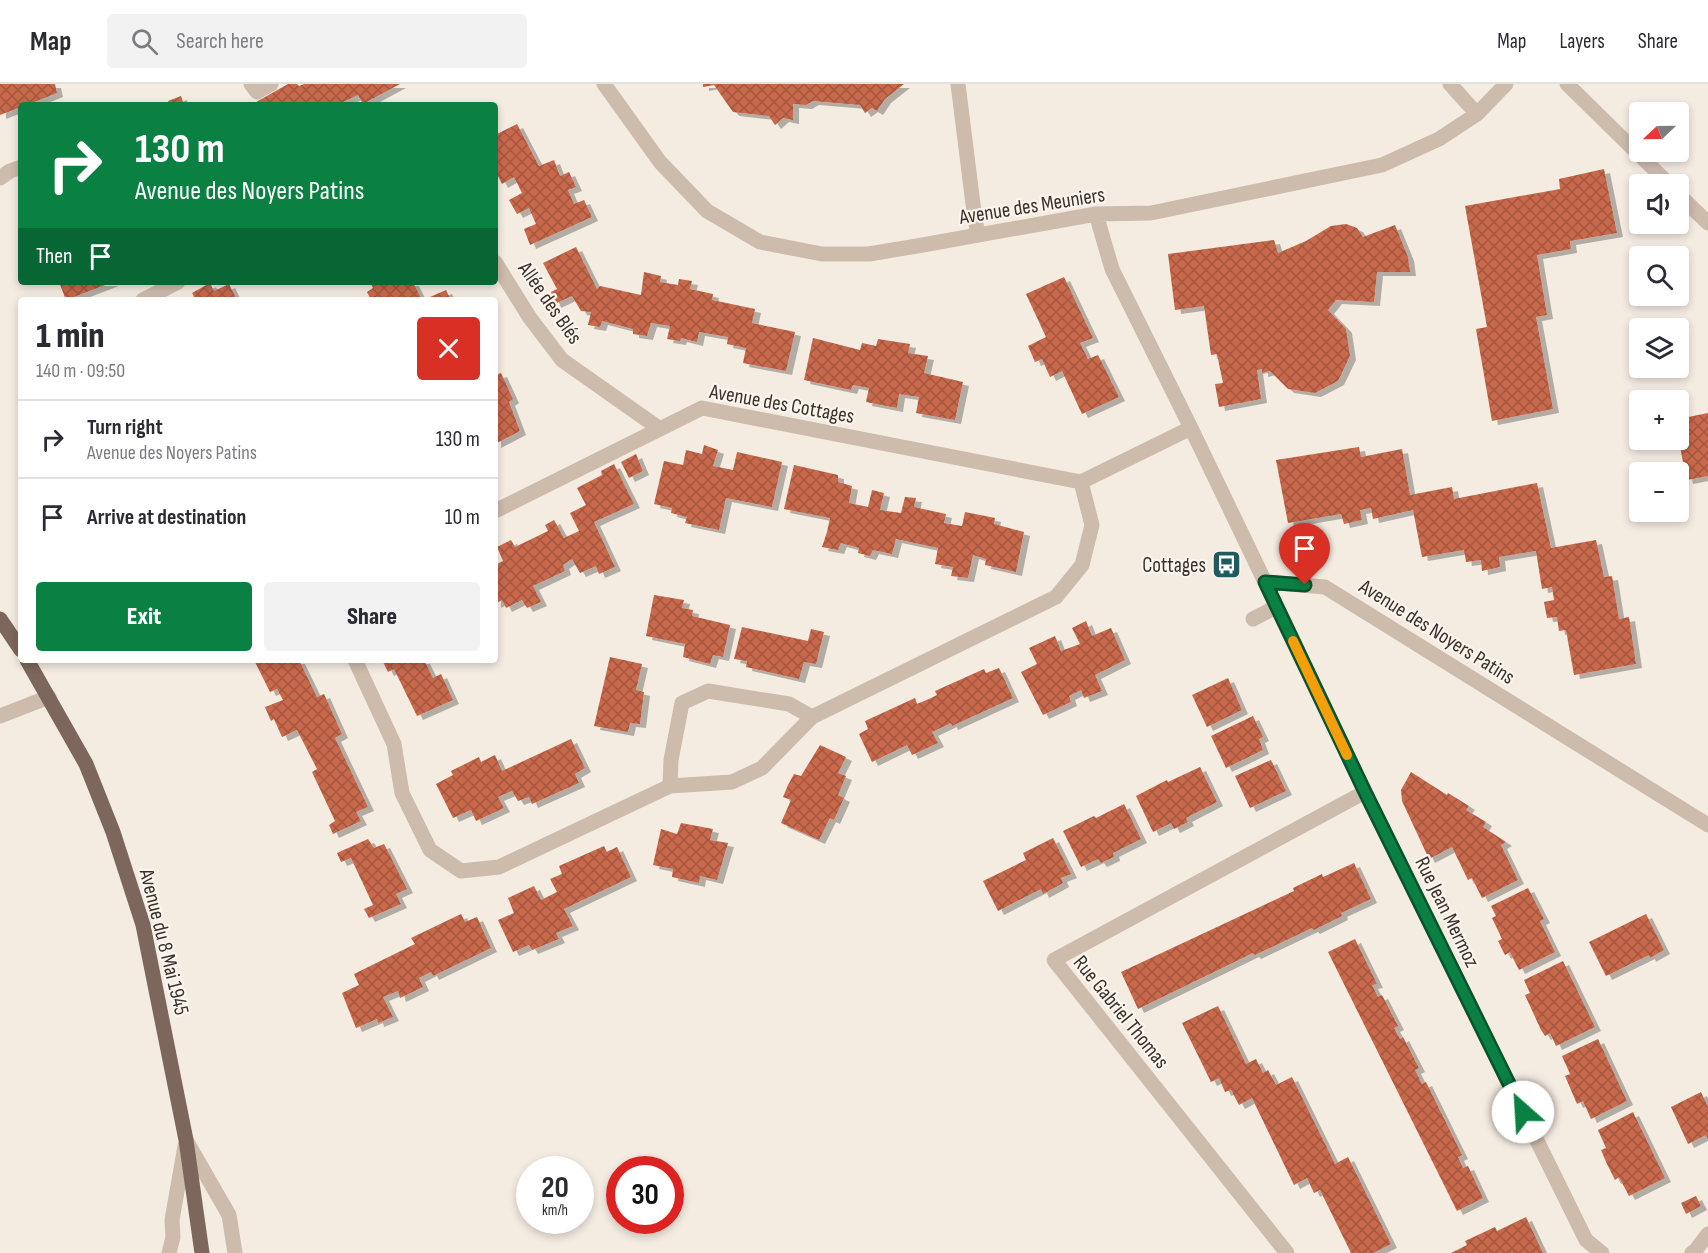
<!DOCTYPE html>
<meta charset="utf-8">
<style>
body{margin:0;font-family:"Sofia Sans Condensed",sans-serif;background:#f2f2f3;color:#2b2b33;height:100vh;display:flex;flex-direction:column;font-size:22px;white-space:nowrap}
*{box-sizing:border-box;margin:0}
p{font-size:20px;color:#7c7c81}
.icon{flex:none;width:33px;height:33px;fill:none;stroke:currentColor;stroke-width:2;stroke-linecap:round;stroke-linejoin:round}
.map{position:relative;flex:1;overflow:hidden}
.side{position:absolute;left:18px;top:213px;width:480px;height:366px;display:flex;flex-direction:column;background:#fff;border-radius:6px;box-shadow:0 3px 9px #0003}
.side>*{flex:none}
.hud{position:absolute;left:18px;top:18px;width:480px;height:183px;border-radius:6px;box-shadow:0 3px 9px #0003;background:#0b8043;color:#fff;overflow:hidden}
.needle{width:39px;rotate:248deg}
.buttons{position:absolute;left:1629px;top:18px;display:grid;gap:12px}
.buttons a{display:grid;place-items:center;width:60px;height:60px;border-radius:6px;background:#fff;box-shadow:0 3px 9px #0003;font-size:30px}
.speed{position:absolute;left:516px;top:1072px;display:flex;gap:12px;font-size:30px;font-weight:700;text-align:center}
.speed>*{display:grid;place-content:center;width:78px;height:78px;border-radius:50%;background:#fff;box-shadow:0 3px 9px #0003;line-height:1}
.speed small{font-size:15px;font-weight:400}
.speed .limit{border:9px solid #d22;background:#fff;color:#111}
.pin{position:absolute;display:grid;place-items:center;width:51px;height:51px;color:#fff;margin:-62px -26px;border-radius:50% 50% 50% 0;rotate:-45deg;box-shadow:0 0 6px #0007}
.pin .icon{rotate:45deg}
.me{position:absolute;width:66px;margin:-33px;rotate:334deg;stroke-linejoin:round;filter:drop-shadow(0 0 4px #0008)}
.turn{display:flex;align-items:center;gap:21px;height:126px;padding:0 18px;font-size:27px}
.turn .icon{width:78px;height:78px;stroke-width:2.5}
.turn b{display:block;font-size:42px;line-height:51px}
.then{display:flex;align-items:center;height:57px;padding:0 18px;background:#0003;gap:12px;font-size:22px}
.round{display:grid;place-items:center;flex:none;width:63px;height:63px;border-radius:6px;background:#f2f2f3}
.summary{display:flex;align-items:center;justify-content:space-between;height:102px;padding:0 18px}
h1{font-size:36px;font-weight:800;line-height:45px}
.cta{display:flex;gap:12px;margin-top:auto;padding:12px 18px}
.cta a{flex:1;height:69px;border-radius:6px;background:#0b8043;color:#fff;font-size:24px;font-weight:800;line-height:69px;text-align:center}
.cta a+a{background:#f2f2f3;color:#2b2b33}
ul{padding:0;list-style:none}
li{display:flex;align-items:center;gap:18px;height:78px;padding:0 18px;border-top:2px solid #e1e1e2}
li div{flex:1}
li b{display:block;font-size:22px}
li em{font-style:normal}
header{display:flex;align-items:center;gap:36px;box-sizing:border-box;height:84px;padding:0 30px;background:#fff;border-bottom:2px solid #e1e1e2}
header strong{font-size:28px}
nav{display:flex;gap:33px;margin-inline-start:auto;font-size:21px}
.search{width:420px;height:54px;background:#f2f2f3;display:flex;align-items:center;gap:15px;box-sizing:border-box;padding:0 21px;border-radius:6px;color:#7c7c81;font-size:22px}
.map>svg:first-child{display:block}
.building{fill:url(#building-cross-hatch);filter:url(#shadow)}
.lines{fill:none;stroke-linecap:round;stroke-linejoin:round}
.lane{stroke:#cdbbac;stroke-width:15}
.street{stroke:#cdbbac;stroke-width:15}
.primary{stroke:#7d675c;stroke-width:15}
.route-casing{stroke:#07532c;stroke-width:15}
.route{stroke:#0b8043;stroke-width:10}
.slow{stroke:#f59e0b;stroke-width:10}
.labels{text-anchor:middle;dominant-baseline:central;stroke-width:4.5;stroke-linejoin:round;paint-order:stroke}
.street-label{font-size:21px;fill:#3b302b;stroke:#fbf5ee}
.poi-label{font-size:21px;fill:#3b302b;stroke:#fbf5ee;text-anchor:end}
</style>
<header>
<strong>Map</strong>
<div class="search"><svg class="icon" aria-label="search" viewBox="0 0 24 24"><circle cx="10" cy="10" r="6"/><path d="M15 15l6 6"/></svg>Search here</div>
<nav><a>Map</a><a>Layers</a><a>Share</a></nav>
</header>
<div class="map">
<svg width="1708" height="1169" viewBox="0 0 1708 1169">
<defs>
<pattern id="building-cross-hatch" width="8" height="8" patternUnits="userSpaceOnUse" patternTransform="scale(1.5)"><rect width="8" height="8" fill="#c8694b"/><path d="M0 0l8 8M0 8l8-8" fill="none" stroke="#a4573f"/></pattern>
<filter id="shadow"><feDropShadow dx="6" dy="4" stdDeviation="0" flood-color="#0004"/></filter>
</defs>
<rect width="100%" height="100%" fill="#f4ebe1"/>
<!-- building -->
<path class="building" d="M0 0H55L57 9 27 21H21V23L0 31Z
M288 0H297L299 2 304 0H400L363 20 358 11 337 21H251Z
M703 0H904L885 15 877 27 872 24 865 29 860 21 813 17 806 21 793 20V36L783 34 775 41 769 32 733 28 714 1 703 3Z
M181 12 184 21H170L168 17Z
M517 40 539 82 554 76 560 92 569 88 576 103 568 106 574 120 584 116 592 133 530 161 524 145 536 140 529 124 517 130 509 116 522 109 514 93 502 100 495 86V51Z
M1604 85 1617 149 1570 157 1571 165 1537 171 1547 231 1536 233 1553 325 1492 337 1476 245 1487 243 1465 122 1560 105 1559 95Z
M1346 140 1357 144 1363 153 1395 141 1408 173 1410 188H1377L1374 218 1336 216 1328 226 1346 245 1350 272 1338 297 1315 309 1288 305 1270 287 1262 289V285L1257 286 1261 315 1219 323 1215 300 1223 299 1217 270 1211 271 1204 222 1175 226 1168 170 1274 156 1278 169 1306 157 1331 142Z
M576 163 597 205 600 202 641 211 644 188 661 192 660 198 678 201 679 195 692 197 690 205 713 210 712 216 755 225 752 239 795 248 786 287 743 279 746 264 727 260 728 253 699 248 697 258 681 254 680 257 667 255 670 242 651 239 647 252 633 250V245L602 237 600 243 588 241 591 228 581 227 572 212 555 220 551 208 557 205 543 179Z
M1064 193 1093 254 1080 259 1088 275 1098 271 1119 313 1082 330 1062 287 1050 293 1042 275 1035 278 1028 262 1046 253 1026 210Z
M59 198H113L66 216Z
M370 198H413L422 216H371L367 208 373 204Z
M210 199 214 207 229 200 237 216H196L192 209Z
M446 206 451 216H423Z
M813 254 860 266 862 259 876 262 878 255 910 260 908 269 928 272 924 289 963 298 955 336 916 329 919 313 899 310 897 324 866 318 869 304 853 301 851 306 804 296Z
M501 289 513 315 509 318 520 347 495 360V291Z
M1708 329V392L1687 396 1678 354V335Z
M704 361 718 366 713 382 733 386 737 368 782 378 772 423 726 414 719 446 685 439 687 433 671 429 672 424 654 420 664 377 683 381 686 366 702 370Z
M1359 363 1361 373 1402 365 1410 411 1452 403 1454 415 1537 399 1551 464 1596 456 1604 493 1612 492 1619 535 1629 533 1636 580 1574 591 1566 546 1559 547 1557 533 1547 534 1544 518 1554 516 1552 503 1542 505 1536 467 1499 473 1500 483 1482 487 1481 476 1466 478 1464 466 1422 473 1413 426 1373 435 1371 424 1360 426 1362 436 1344 440 1341 430 1288 439 1276 376Z
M636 370 643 387 629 394 621 378Z
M614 380 634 420 594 438 615 483 599 490 596 482 580 489 572 475 563 481 565 487 533 502 541 518 527 524 522 516 506 524 502 516 495 520V481L503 477 497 463 511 456 515 463 548 447 545 441 554 436 564 454 579 447 570 429 586 421 577 404 602 391 601 387Z
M794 381 838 391V398L852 402 849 419 868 423 872 406 884 409 880 426 901 429 905 413 916 414 914 423 946 430 944 439 962 442 965 428 995 434 994 440 1024 448 1016 488 985 481 986 475 973 471 968 494 951 492 953 483 935 480 938 464 896 455 892 470 873 466 870 472 858 469 859 464 841 459 838 466 822 463 827 448 830 434 784 425Z
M654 511 684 516 682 524 693 526 692 532 730 541 723 573 713 571 710 580 683 573 685 560 646 552Z
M1086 537 1092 552 1111 544 1125 576 1095 591 1102 607 1084 614 1081 606 1069 612 1071 618 1043 631 1021 588 1037 580 1029 564 1055 552 1061 567 1080 560 1072 544Z
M742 543 808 557 811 545 824 548 816 580 804 578 799 595 746 583 747 577 734 575Z
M610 573 642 580 636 606 644 608 640 640 630 639 628 648 594 642Z
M254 576H299L317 613 324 610 342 650 335 654 368 723 356 728 361 737 333 750 329 741 335 737 312 688 317 685 297 646 282 653 274 635 271 637 265 623 283 616 277 605 270 608Z
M382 576H424L433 594 441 590 453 616 417 632 394 585 388 588Z
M999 584 1013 614 952 642 951 639 932 648 938 659 912 671 907 661 872 678 859 650 868 645 865 637 915 614 917 620 929 615 937 611 935 607 984 585 986 589Z
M1228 594 1242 626 1207 643 1192 611Z
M1253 632 1263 653 1259 655 1263 666 1226 684 1211 652Z
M571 655 585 684 575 690 579 699 532 720 529 713 518 717 512 707 498 713 504 724 476 737 471 726 453 734 436 700 453 691 451 687 479 673 481 678 495 671 502 687Z
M820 661 846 673 838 689 846 692 838 711 844 714 834 736 830 734 819 756 781 739 791 716 783 713 788 701 794 690 801 692Z
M1271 676 1286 707 1250 724 1235 692Z
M1200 683 1217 718 1186 734 1188 738 1174 745 1171 739 1153 748 1136 712 1167 696 1168 698Z
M1411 688 1447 711 1448 709 1469 722 1466 726 1486 738 1483 743 1506 758 1501 761 1518 796 1482 814 1472 794 1468 796 1452 763 1429 775 1402 717 1401 706Z
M1124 720 1141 755 1113 769 1114 773 1101 779 1098 775 1081 783 1063 747 1094 732 1096 734Z
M681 739 713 745 710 756 728 759 717 796 700 792 699 799 672 793 673 785 653 781 661 745 677 750Z
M1053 754 1071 790 1061 794 1063 799 1056 803 1043 810 1041 805 998 827 983 797 1026 776 1023 769Z
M368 755 374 764 384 760 407 805 396 810 401 820 369 834 364 825 373 821 351 774 341 778 337 769Z
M604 762 607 768 617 763 631 793 564 825 573 842 556 849 559 855 532 866 529 861 513 868 498 836 514 829 508 814 534 802 541 816 557 808 550 795 562 790 559 782Z
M1354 779 1371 815 1341 829 1342 832 1314 846 1312 844 1255 871 1253 869 1138 925 1121 888 1294 807 1293 804 1322 790 1323 793Z
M1528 804 1544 835 1540 837 1555 868 1519 886 1510 868 1505 871 1498 857 1502 855 1492 834 1496 832 1491 822Z
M461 830 465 838 477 833 491 864 433 892 431 888 419 894 423 903 400 914 398 907 383 913 393 933 378 939 377 935 356 944 342 909 359 901 354 890 415 860 411 854Z
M1646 830 1664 866 1650 874 1649 871 1606 892 1589 858Z
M1355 855 1377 900 1372 901 1378 913 1382 911 1398 942 1394 944 1400 955 1403 953 1419 984 1415 986 1422 1000 1426 998 1462 1071 1458 1073 1463 1084 1468 1082 1483 1114 1457 1127 1328 868Z
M1563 877 1595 943 1556 962 1550 949 1545 952 1541 946 1525 911 1530 909 1524 896Z
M1218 922 1246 980 1256 975 1263 989 1268 986 1276 1001 1292 993 1335 1080 1348 1073 1391 1160 1373 1169H1351L1320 1106 1314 1109 1307 1094 1294 1101 1252 1014 1239 1021 1231 1006 1225 1008 1219 994 1211 998 1182 939Z
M1598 955 1627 1017 1591 1035 1583 1017 1577 1020 1565 992 1570 990 1562 972Z
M1701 1008 1708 1023V1056L1706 1051 1688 1060 1671 1023Z
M1633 1028 1665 1094 1629 1112 1619 1093 1615 1096 1607 1080 1601 1066 1606 1064 1598 1046Z
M1696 1112 1701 1122 1686 1130 1681 1119Z
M1526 1133 1543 1169H1451L1467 1161 1465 1157 1495 1143 1497 1147Z"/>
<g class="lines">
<!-- lane -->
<path class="lane" d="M0 94 10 87 21 83
M143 216 178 198
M1253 535 1276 523
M187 1058 229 1131 235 1169
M169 1169 173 1153 172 1136 185 1062"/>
<!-- street -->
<path class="street" d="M251 0 257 8 271 0
M604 0 660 78 707 127 760 158 822 170H869L917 162 1096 130 1151 129 1382 81 1439 55 1477 30 1506 0
M958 0 974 128 978 151
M1450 0 1477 30
M1567 0 1669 100
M1678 110 1708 139
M1096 130 1112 185 1191 344 1265 498 1325 503 1708 741
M495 178 530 234 562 276 660 345
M1081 398 1191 344
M1265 498 1365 708 1586 1156 1602 1169
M355 576 394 660 402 709 430 766 461 787 499 783 670 702 732 698 762 684 812 633 1056 513 1082 481 1092 441 1081 398 702 324 495 427
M0 632 49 613
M670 702 671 676 682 619 708 607 789 620 812 633
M1287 1169 1054 876 1365 708
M1692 1169 1695 1167 1708 1150"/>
<!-- primary -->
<path class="primary" d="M0 535 21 566
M27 576 86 680 113 748 143 841 186 1056 202 1169"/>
</g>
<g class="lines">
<defs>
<path id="route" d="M1305 501 1265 498 1365 708 1523 1028"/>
</defs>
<!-- route casing -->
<use href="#route" class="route-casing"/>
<!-- route -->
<use href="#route" class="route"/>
<!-- slow -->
<path class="slow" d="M1293 557 1347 671"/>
</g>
<!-- icons -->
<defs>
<symbol id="bus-square" viewBox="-11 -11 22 22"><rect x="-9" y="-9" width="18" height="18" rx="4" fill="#1f5a5e" stroke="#fbf5ee"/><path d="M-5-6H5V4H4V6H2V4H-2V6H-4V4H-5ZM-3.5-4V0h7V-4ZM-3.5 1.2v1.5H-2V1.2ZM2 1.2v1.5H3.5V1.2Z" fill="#fff"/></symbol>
</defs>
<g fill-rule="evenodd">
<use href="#bus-square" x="1210" y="464" width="33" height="33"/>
</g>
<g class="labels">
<!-- street labels -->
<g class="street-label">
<text transform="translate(1032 122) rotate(-9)">Avenue des Meuniers</text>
<text transform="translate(550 219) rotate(55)">Allée des Blés</text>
<text transform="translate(782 320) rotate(10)">Avenue des Cottages</text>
<text transform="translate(1437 548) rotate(32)">Avenue des Noyers Patins</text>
<text transform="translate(1447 828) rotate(64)">Rue Jean Mermoz</text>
<text transform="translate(164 858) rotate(76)">Avenue du 8 Mai 1945</text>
<text transform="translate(1121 928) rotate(51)">Rue Gabriel Thomas</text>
</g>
<!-- poi labels -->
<g class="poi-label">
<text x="1206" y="481">Cottages</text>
</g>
</g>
</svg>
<div class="buttons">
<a><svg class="needle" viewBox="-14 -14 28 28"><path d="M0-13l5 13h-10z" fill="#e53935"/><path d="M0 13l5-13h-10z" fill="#7c7c81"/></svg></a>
<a><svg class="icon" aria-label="sound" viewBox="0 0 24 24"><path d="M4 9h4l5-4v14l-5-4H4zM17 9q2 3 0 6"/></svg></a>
<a><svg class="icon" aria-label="search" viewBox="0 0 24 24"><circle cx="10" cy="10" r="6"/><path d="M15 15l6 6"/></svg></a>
<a><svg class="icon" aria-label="layers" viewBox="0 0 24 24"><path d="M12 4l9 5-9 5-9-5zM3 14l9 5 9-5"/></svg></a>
<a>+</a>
<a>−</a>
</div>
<div class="speed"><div>20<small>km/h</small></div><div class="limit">30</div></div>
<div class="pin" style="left:1305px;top:501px;background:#d93025"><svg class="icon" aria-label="arrive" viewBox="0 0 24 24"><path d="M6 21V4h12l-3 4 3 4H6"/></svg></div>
<svg class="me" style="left:1523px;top:1028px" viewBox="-20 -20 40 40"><circle r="19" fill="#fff"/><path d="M0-13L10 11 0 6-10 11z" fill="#0b8043"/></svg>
<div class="hud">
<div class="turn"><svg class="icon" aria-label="right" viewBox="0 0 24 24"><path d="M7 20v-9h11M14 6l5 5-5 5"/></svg><div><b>130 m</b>Avenue des Noyers Patins</div></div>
<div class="then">Then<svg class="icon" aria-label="arrive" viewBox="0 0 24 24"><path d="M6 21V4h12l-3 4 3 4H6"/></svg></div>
</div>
<section class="side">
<div class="summary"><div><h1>1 min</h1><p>140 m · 09:50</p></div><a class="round" style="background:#d93025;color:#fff"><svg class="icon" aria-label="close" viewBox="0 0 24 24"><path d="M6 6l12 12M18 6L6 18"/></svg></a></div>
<ul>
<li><svg class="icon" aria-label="right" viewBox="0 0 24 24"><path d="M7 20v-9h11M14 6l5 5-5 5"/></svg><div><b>Turn right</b><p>Avenue des Noyers Patins</p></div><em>130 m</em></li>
<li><svg class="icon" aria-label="arrive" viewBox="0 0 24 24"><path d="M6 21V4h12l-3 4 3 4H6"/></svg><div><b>Arrive at destination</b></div><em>10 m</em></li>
</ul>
<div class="cta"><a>Exit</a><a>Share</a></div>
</section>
</div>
